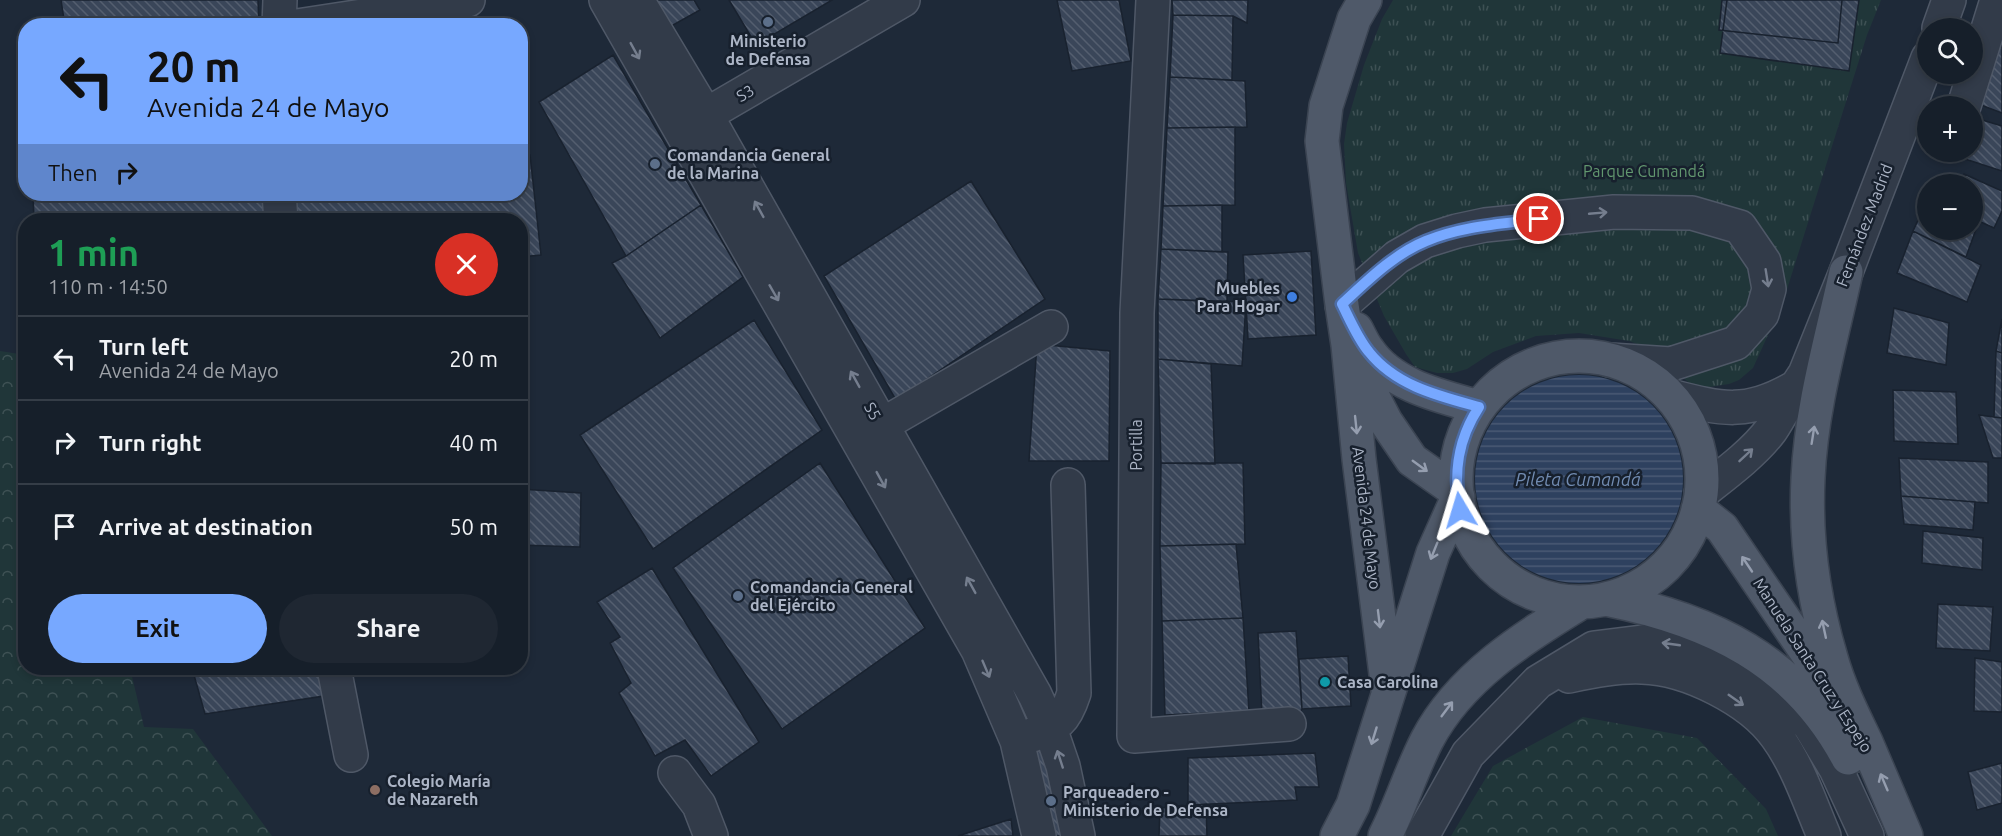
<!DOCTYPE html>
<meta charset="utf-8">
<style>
body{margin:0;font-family:Ubuntu,sans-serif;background:#1f2732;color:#f1f3f6;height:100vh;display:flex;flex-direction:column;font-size:22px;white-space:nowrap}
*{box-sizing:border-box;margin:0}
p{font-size:20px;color:#9ea2a8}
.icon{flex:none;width:33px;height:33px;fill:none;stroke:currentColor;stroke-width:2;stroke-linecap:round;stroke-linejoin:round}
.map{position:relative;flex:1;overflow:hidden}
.panel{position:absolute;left:18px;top:213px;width:510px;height:462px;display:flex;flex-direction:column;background:#161f2a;border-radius:24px;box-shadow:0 3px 9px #0003,0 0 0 2px #353d47}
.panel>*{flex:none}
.guide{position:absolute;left:18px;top:18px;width:510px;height:183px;border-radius:24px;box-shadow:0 3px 9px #0003,0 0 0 2px #353d47;background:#77a8ff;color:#111;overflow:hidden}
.tools{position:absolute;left:1917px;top:18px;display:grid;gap:12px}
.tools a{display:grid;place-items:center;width:66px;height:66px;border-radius:50%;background:#161f2a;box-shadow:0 3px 9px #0003,0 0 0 2px #353d47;font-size:30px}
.pin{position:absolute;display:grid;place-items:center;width:51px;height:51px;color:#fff;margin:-26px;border:3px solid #fff;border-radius:50%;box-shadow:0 2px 6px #0007}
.me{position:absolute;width:66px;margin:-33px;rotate:353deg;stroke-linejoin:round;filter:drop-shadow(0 0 4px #0008)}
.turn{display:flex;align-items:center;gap:21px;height:126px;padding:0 30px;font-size:27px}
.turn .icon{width:78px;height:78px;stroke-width:2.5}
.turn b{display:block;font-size:42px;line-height:51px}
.then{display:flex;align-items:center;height:57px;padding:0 30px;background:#0003;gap:12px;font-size:22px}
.round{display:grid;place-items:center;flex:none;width:63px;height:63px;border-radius:32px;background:#1f2732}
.head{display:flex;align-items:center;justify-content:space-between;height:102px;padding:0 30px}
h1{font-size:36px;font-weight:700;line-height:45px;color:#1e9e55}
.primary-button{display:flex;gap:12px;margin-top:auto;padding:12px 30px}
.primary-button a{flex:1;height:69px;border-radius:36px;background:#77a8ff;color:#111;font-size:24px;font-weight:700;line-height:69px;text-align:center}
.primary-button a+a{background:#1f2732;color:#f1f3f6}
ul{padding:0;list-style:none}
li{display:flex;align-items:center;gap:18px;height:84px;padding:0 30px;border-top:2px solid #353d47}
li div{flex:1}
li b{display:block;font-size:22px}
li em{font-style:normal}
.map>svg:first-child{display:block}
.forest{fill:url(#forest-crowns)}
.park{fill:url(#park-tufts)}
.water{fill:url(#water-rules)}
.building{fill:url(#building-back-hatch);stroke:#19222f;stroke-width:1.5}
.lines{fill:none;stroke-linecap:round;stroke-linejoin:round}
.minor-casing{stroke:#4f5867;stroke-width:36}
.major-casing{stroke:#3b4452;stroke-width:36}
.minor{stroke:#323b49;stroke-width:33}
.major{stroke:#4f5969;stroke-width:33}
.oneway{stroke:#757e8e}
.oneway2{stroke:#959eaf}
.route-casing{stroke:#4d6da6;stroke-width:15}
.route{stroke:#77a8ff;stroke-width:10}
.service-dot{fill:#5c6f8a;stroke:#17202d;stroke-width:2}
.shop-dot{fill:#3f7fe0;stroke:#17202d;stroke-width:2}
.culture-dot{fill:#0f9aa8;stroke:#17202d;stroke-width:2}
.education-dot{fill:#8d6e63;stroke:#17202d;stroke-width:2}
.labels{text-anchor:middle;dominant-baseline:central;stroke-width:5;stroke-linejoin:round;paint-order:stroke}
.poi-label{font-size:16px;font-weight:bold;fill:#acb5c6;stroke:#17202d;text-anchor:start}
.street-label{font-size:16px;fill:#acb5c6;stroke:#17202d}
.park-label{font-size:16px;fill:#62976f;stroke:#17202d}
.water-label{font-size:18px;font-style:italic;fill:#718bb1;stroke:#17202d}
</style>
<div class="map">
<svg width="2002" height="836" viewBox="0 0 2002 836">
<defs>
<pattern id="forest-crowns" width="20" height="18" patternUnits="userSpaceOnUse" patternTransform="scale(1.5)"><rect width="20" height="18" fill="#203639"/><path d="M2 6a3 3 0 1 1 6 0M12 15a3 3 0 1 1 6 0" fill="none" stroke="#3e5154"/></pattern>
<pattern id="park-tufts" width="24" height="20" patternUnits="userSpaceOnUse" patternTransform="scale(1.5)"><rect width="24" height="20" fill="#203639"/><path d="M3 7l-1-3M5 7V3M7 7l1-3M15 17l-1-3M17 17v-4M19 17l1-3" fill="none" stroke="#3e5154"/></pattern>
<pattern id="water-rules" width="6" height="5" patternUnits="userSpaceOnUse" patternTransform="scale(1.5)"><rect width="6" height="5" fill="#2e415f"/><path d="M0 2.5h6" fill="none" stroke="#4a5a74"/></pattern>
<pattern id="building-back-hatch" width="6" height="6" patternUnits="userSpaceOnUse" patternTransform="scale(1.5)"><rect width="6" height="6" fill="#3a4659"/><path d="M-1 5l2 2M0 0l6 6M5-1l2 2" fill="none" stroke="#545e6f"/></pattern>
</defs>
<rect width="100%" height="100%" fill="#1e2938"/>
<!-- forest -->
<path class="forest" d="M0 351 19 354 26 405V668H130L144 727 193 729 272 836H0Z
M1583 717 1697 738 1766 809 1778 836H1451L1493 766Z"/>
<!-- park -->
<path class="park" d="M1393 0H1881L1867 35 1783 302 1753 368 1739 380 1729 384 1703 388 1695 386 1687 381 1663 357 1651 349 1629 341 1579 333 1536 336 1493 352 1467 369 1453 373H1437L1415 367 1406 354 1384 316 1358 253 1346 183 1344 144 1347 123 1364 65 1382 19Z"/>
<!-- water -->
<path class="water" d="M1475 479a104 104 0 1 1 208 0a104 104 0 1 1-208 0Z"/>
<!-- building -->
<path class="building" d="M61 0H258L259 26H65Z
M649 0H694L700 10 666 29Z
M729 0H832L756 45Z
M1057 0H1119L1131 61 1072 71Z
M1172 0H1248L1247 23 1233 16 1173 15Z
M1722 0H1842L1838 43 1719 30Z
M1727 0H1859L1849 71 1720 53Z
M1173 15 1233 16 1232 80 1170 77Z
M1998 44 2002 45V113L1981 105Z
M613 55 701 205 626 256 539 102Z
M1170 77 1245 81 1247 127 1167 128Z
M1979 119 2002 126V171L1956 156 1958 152H1972V127H1975Z
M1235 127V205L1163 206 1167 128Z
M530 155 541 255 520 257V220H294L291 194H520V156Z
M1964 174 2002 191V211L1994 228 1972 218V184H1960Z
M971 181 1045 299 896 400 824 276Z
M33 194H267L269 220H34Z
M1928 199V230H1972V218L1979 221 1966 257 1913 231Z
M701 205 743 277 660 338 612 263 626 256Z
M1222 205V252L1161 249 1163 206Z
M1913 231 1981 265 1967 302 1897 273Z
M1161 249 1228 252 1227 302 1158 299Z
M1311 251 1316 335 1248 339 1243 255Z
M1158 299 1246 302 1242 366 1158 359Z
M1894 308 1949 323 1946 365 1887 353Z
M2002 319V353L1996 351Z
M754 320 822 430 653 549 580 435Z
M1037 344 1110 351 1109 461H1029Z
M1996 351 2002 353V418L1994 417Z
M1158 359 1211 364 1215 464 1161 463Z
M1893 390 1956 392 1958 444 1894 441Z
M1979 415 2002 418V458H1993Z
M1899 458 1988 462V503L1901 496Z
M820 463 925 628 782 729 673 568Z
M1161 463H1243L1245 544 1160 546Z
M520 489 581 493 580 547 520 545Z
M1901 496 1975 502 1973 530 1904 524Z
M1923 531 1983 538 1982 570 1922 563Z
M1236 544 1243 618 1162 621 1160 546Z
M652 568 759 742 711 776 685 740 655 756 619 693 631 683 610 643 620 637 597 602Z
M1938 604 1993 607 1990 651 1936 648Z
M1243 618 1249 711 1165 715 1162 621Z
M1296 631 1302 709 1299 714 1262 715 1258 633Z
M1348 656 1351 706 1302 709 1299 659Z
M1975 658 2002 662V712L1974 711Z
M192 668H320L324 696 205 714Z
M1046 737 1070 836H1046L1025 745Z
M1315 753 1319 787H1295L1297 800 1188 805V758Z
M2002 763V803L1977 810 1968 772Z
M1206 804 1207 836H1159L1160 808Z
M1011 819 1013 836H958Z"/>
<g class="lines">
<defs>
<path id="minor" d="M606 0 978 650 1017 741 1039 836
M637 0 706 115 1035 695 1050 728 1063 766 1078 836
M1153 0 1137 313 1134 736 1289 724
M279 26 280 0
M297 26 468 0
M1939 28 1949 0
M1964 106 1997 0
M687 126 903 0
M279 194 281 220
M1342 305 1397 257 1425 241 1457 231 1485 225 1614 212 1692 213 1740 227 1764 262 1769 289 1762 314 1736 343 1671 364 1610 360
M1670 396C1721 409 1746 416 1794 388
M863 436 1051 327
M1701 493C1724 475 1754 453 1771 430 1783 412 1792 392 1805 374L1846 272 1928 58
M334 668 351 755
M1569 676C1593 671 1618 666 1642 667 1687 668 1751 700 1777 737 1798 766 1810 803 1824 836
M1032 735C1058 725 1065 721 1074 693L1068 485
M675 773 699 805 711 836
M1422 836 1468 754 1538 682 1594 648 1650 641 1702 648 1751 672 1783 696 1810 726 1836 769 1867 836"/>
<path id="major" d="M1365 0 1354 19 1326 106 1322 141 1342 305 1348 345 1359 459 1388 690
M1846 272C1831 340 1811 409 1808 478 1805 538 1814 601 1831 658 1839 687 1853 715 1866 742
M1356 329C1360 336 1363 344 1368 350 1392 386 1440 396 1479 407
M1456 479a123 123 0 1 1 246 0a123 123 0 1 1-246 0Z
M1357 366 1386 422 1412 460 1456 491
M1698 509 1722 528 1835 694 1866 742 1906 836
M1606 599C1711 620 1796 660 1848 758
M1337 836 1353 805 1433 553 1458 497
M1385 836C1401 805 1411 771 1427 740 1460 677 1523 638 1582 602"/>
</defs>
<!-- minor casing -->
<use href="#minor" class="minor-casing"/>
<!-- major casing -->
<use href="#major" class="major-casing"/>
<!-- minor -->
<use href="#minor" class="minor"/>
<!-- major -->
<use href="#major" class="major"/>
</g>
<!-- one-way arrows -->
<defs><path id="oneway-shaft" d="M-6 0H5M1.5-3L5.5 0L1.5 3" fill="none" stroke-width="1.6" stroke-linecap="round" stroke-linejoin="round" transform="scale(1.5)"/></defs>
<g class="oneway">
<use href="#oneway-shaft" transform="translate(635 51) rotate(61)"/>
<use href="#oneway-shaft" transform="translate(759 209) rotate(-119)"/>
<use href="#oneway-shaft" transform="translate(1598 213) rotate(-5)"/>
<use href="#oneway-shaft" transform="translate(1767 278) rotate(81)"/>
<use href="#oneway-shaft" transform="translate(774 293) rotate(60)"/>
<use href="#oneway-shaft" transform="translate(855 379) rotate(-119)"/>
<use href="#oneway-shaft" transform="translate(1746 455) rotate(-43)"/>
<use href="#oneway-shaft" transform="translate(881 480) rotate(61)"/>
<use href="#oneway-shaft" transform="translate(971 585) rotate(-119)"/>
<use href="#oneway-shaft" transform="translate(1671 644) rotate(-172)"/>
<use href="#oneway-shaft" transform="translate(986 669) rotate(67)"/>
<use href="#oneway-shaft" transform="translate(1736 700) rotate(35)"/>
<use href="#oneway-shaft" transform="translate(1060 759) rotate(-108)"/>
</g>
<g class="oneway2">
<use href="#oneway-shaft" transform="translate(1356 425) rotate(84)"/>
<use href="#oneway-shaft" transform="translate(1813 435) rotate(-81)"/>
<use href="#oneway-shaft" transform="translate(1420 466) rotate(36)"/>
<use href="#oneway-shaft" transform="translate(1434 551) rotate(112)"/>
<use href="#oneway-shaft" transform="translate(1747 564) rotate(-124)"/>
<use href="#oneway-shaft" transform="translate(1379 619) rotate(83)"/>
<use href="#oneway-shaft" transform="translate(1824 629) rotate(-102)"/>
<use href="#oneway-shaft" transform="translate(1447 709) rotate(-53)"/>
<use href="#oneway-shaft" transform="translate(1374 736) rotate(107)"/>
<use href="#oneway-shaft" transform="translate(1884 782) rotate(-113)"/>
</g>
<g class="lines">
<defs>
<path id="route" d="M1460 510C1453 472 1458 439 1479 407 1439 396 1396 386 1369 352 1358 339 1350 320 1342 304 1367 281 1394 254 1426 241 1462 226 1501 224 1539 219"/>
</defs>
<!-- route casing -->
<use href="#route" class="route-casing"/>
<!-- route -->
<use href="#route" class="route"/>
</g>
<!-- markers -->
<g class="service-dot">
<circle cx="768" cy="22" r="6"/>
<circle cx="655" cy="164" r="6"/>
<circle cx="738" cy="596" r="6"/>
<circle cx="1051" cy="801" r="6"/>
</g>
<circle class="shop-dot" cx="1292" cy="297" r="6"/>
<circle class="culture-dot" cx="1325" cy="682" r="6"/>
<circle class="education-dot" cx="375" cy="790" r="6"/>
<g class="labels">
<!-- poi labels -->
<g class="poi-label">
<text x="768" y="41" text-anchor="middle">Ministerio<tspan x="768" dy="18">de Defensa</tspan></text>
<text x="667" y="155">Comandancia General<tspan x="667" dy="18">de la Marina</tspan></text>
<text x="1280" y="288" text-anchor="end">Muebles<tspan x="1280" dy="18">Para Hogar</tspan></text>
<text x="750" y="587">Comandancia General<tspan x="750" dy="18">del Ejército</tspan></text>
<text x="1337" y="682">Casa Carolina</text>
<text x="387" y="781">Colegio María<tspan x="387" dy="18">de Nazareth</tspan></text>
<text x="1063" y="792">Parqueadero -<tspan x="1063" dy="18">Ministerio de Defensa</tspan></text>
</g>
<!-- street labels -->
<g class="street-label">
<text transform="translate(745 93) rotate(-30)">S3</text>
<text transform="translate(1864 225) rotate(-69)">Fernández Madrid</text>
<text transform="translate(873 411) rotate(61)">S5</text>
<text transform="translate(1136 445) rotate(-90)">Portilla</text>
<text transform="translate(1367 518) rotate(83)">Avenida 24 de Mayo</text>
<text transform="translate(1813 665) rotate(57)">Manuela Santa Cruz y Espejo</text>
</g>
<!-- park labels -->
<g class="park-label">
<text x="1644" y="171">Parque Cumandá</text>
</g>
<!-- water labels -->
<g class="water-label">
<text x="1578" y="479">Pileta Cumandá</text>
</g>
</g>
</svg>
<div class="tools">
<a><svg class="icon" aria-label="search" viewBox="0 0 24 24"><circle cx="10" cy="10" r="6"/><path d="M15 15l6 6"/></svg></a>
<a>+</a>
<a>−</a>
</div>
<div class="pin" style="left:1539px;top:219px;background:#d93025"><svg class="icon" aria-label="arrive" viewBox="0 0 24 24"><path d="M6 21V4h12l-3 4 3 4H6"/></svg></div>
<svg class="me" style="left:1460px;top:510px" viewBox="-20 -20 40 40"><path d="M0-17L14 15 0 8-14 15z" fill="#77a8ff" stroke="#fff" stroke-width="4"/></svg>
<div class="guide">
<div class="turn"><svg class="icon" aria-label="left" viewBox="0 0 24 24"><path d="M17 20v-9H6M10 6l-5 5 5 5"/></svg><div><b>20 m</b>Avenida 24 de Mayo</div></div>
<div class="then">Then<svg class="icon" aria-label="right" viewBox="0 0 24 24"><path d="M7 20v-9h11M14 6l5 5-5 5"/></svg></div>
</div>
<section class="panel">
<div class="head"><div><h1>1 min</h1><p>110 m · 14:50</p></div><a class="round" style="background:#d93025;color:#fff"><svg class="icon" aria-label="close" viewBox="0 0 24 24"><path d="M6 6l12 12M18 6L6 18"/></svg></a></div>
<ul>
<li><svg class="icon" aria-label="left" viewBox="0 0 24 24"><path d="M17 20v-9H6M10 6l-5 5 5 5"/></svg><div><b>Turn left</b><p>Avenida 24 de Mayo</p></div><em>20 m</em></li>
<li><svg class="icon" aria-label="right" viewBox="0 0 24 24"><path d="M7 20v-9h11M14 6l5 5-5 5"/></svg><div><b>Turn right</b></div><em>40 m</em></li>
<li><svg class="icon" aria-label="arrive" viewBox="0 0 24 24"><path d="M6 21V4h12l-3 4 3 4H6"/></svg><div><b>Arrive at destination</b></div><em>50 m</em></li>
</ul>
<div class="primary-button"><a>Exit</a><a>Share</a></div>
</section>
</div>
